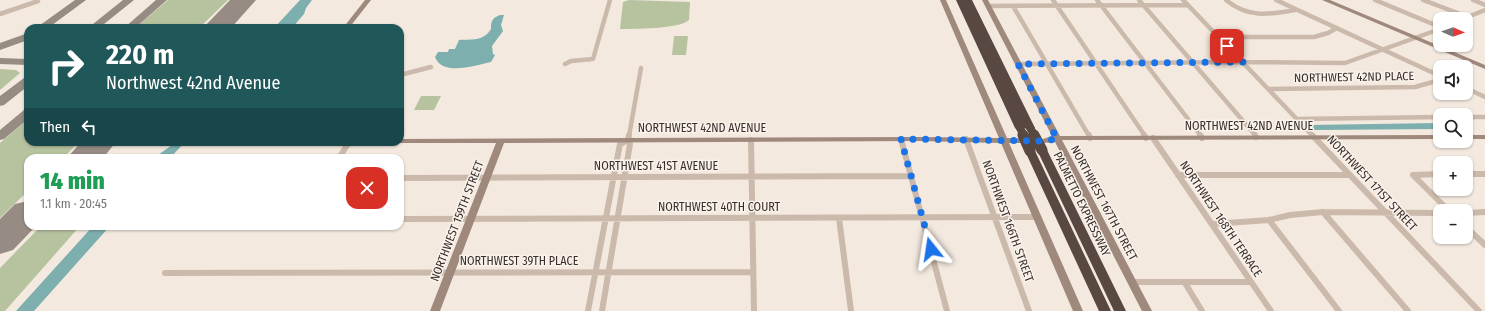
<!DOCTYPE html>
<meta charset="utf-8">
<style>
body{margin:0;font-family:"Fira Sans Condensed",sans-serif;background:#f6f6f6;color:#222;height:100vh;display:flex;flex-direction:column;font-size:15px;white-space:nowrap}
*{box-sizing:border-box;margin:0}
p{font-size:13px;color:#767676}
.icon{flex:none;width:22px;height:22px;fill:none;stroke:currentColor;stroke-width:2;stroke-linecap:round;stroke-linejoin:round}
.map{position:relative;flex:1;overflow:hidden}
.drawer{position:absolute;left:24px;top:154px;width:380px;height:76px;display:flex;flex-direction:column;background:#fff;border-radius:12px;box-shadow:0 1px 3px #0004}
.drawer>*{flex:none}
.hud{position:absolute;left:24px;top:24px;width:380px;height:122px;border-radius:12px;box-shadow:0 1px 3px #0004;background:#20585a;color:#fff;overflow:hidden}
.needle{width:26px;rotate:92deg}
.buttons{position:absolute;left:1433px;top:12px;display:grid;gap:8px}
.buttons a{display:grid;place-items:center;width:40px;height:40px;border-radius:8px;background:#fff;box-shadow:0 1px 3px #0004;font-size:20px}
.pin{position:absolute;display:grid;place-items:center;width:34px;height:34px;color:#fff;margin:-17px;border-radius:8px;box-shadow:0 2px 6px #0006}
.me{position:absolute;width:44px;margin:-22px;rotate:345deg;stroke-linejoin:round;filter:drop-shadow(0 0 3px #0008)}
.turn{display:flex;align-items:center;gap:14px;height:84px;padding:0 16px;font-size:18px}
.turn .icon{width:52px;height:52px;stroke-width:2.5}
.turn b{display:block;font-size:28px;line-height:34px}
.then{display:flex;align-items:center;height:38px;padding:0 16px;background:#0003;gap:8px;font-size:15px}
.round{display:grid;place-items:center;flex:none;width:42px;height:42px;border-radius:12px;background:#f6f6f6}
.overview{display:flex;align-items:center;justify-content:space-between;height:68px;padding:0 16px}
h1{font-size:24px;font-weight:800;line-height:30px;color:#1e9e55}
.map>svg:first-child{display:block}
.green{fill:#b7c29f}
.water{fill:#7eafaf}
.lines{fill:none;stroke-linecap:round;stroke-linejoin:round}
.taxiway{fill:#968c84;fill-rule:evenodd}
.runway{fill:#968c84;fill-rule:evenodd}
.street-far1{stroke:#cbb9ab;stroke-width:4.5}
.street{stroke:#cbb9ab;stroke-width:6}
.secondary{fill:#9f887c;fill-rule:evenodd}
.highway{fill:#594841;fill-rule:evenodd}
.highway-bridge-far1{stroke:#594841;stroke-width:8}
.highway-bridge{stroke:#594841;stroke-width:11}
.route{stroke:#1a73e8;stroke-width:7;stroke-dasharray:0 12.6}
.labels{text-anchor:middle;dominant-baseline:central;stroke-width:3;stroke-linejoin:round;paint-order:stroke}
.street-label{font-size:12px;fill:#392e2a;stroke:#faf3ec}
</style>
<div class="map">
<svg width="1485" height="311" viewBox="0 0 1485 311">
<rect width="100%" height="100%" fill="#f3e9df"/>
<!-- green -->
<path class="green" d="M168 0H228L199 28H135Z
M629 0 690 2 689 20C680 29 633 29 620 29L623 2Z
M674 36H688L686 55H672Z
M0 69 16 70 20 73 0 90Z
M421 96H441L434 110H414Z
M28 119V142H79L63 158H28V191L0 218V143Z
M41 226H80L5 311H0V268Z"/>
<!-- water -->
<path class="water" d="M300 0H312L306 8 304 14 292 28H274Z
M500 15H504L501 25 503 31 492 46 493 54 495 55 491 62C476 65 443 77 435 57L438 52H448L449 49H455L459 40C471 39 483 42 491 29 491 21 492 18 500 15Z
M1440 123V129L1315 130 1308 125Z
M176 142H185L170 158H154Z
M93 226H110L34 311H16Z"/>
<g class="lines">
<!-- taxiway -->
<path class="taxiway" d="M75 0H86L48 28H36Z
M123 0H134L99 28H88Z
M156 0H167L135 28H124Z
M239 0H249V1L244 4 241 3Z
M28 33V40L0 50V43Z
M0 58 28 59V65L0 64Z
M28 77V86L4 105 0 106V96L24 78Z
M28 109V119L4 139 0 140V130L24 110Z"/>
<!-- runway -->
<path class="runway" d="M230 0H256L231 28H203Z
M81 142H116L103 158H67Z
M28 201V226H36L13 250 0 254V219L15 204Z"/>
<!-- street-far1 -->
<path class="street-far1" d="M1053 0 1145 136
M1097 0 1201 136
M1139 0 1256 136
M1183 0 1313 136
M1226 0C1248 18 1268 15 1295 10
M1276 0 1440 76
M1375 0 1440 27
M1423 0 1468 17
M1473 0 1485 5
M988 6 1188 5
M1013 6 1089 136
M0 14 38 1
M1465 18 1485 10
M1220 37H1314L1328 33 1337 28
M565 64 571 61 593 59 610 0
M1018 64 1243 62 1345 63 1440 29
M400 75 431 67
M1466 88 1485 97
M1268 89 1415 87 1440 80
M1466 117H1485
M1296 119 1440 117
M629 136 641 68"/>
<!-- street -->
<path class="street" d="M1089 135 1090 138
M1144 135 1146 138
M1200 135 1202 138
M1255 135 1256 137
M1312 135 1479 311
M1153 138 1271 311
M901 139 947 311
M966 139 1029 311
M628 140 629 135
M751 140 754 311
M339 158 349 142
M1466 174H1485
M1178 175H1350
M1413 175 1449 211
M1413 175 1440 174
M400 178 912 176
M1323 212 1408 311
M1466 213 1485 212
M839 218 851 311
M400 219 1038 217
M1269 220 1339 311
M1213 224 1269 220 1290 215 1323 212 1440 213
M1466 227 1485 245
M165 273 753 272
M1132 282H1250
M1185 283 1202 311
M588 311 620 144 628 140
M602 311 630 144 628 140"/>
<!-- secondary -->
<path class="secondary" d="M365 0H371L349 28H343Z
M940 0H946L1007 138 1043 139 1052 136 982 0H988L1060 136 1440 135V139L1062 140 1152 311H1142L1055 142 1043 143H1009L1083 311H1073L1001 143 920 141 504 143 440 311H430L496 143H397L400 142V139L920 137 999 138Z
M1322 0H1330L1485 65V69Z
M1466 135H1485V139H1466Z"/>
<!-- highway -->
<path class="highway" d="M956 0H964L1025 128 1023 130H1017L1015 128Z
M964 0H972L1035 128 1033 130H1027L1025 128Z
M1042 147 1047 150 1126 311H1114L1037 150Z
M1030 148 1035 151 1111 311H1099L1025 151Z"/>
<!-- highway-bridge-far1 -->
<path class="highway-bridge-far1" d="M1020 128 1024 136
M1030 128 1035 136"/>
<!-- highway-bridge -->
<path class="highway-bridge" d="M1023 135 1030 151
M1034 135 1042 150"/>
</g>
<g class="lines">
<!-- route -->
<path class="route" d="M931 249 901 139 1043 141 1057 139 1018 64 1243 62 1227 46"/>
</g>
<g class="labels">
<!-- street labels -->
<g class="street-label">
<text transform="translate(1354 77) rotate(-1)">NORTHWEST 42ND PLACE</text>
<text x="1249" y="126">NORTHWEST 42ND AVENUE</text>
<text x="702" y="128">NORTHWEST 42ND AVENUE</text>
<text x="656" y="166">NORTHWEST 41ST AVENUE</text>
<text transform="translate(1372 183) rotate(47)">NORTHWEST 171ST STREET</text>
<text transform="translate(1104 203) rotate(62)">NORTHWEST 167TH STREET</text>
<text transform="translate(1082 204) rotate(64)">PALMETTO EXPRESSWAY</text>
<text x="719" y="207">NORTHWEST 40TH COURT</text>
<text transform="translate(1221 219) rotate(56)">NORTHWEST 168TH TERRACE</text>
<text transform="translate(457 221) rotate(-69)">NORTHWEST 159TH STREET</text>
<text transform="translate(1008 221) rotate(70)">NORTHWEST 166TH STREET</text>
<text x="519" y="261">NORTHWEST 39TH PLACE</text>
</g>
</g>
</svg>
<div class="buttons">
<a><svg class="needle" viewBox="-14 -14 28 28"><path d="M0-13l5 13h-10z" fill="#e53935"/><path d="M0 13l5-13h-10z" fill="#767676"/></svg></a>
<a><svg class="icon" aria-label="sound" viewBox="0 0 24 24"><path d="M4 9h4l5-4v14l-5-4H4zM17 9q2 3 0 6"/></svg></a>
<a><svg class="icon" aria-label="search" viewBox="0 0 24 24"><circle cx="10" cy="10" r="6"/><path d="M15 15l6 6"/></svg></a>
<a>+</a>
<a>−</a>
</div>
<div class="pin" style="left:1227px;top:46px;background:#d93025"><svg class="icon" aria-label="arrive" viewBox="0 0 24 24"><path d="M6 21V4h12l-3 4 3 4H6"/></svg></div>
<svg class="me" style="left:931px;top:249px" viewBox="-20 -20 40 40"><path d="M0-17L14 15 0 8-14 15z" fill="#1a73e8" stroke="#fff" stroke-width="4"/></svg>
<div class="hud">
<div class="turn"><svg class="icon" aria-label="right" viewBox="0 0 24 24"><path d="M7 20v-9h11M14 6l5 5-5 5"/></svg><div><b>220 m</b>Northwest 42nd Avenue</div></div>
<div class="then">Then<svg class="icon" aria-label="left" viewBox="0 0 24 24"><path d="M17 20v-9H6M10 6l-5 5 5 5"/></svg></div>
</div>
<section class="drawer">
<div class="overview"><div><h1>14 min</h1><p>1.1 km · 20:45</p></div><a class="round" style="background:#d93025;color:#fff"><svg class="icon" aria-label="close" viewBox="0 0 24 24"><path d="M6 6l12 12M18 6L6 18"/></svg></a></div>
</section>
</div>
